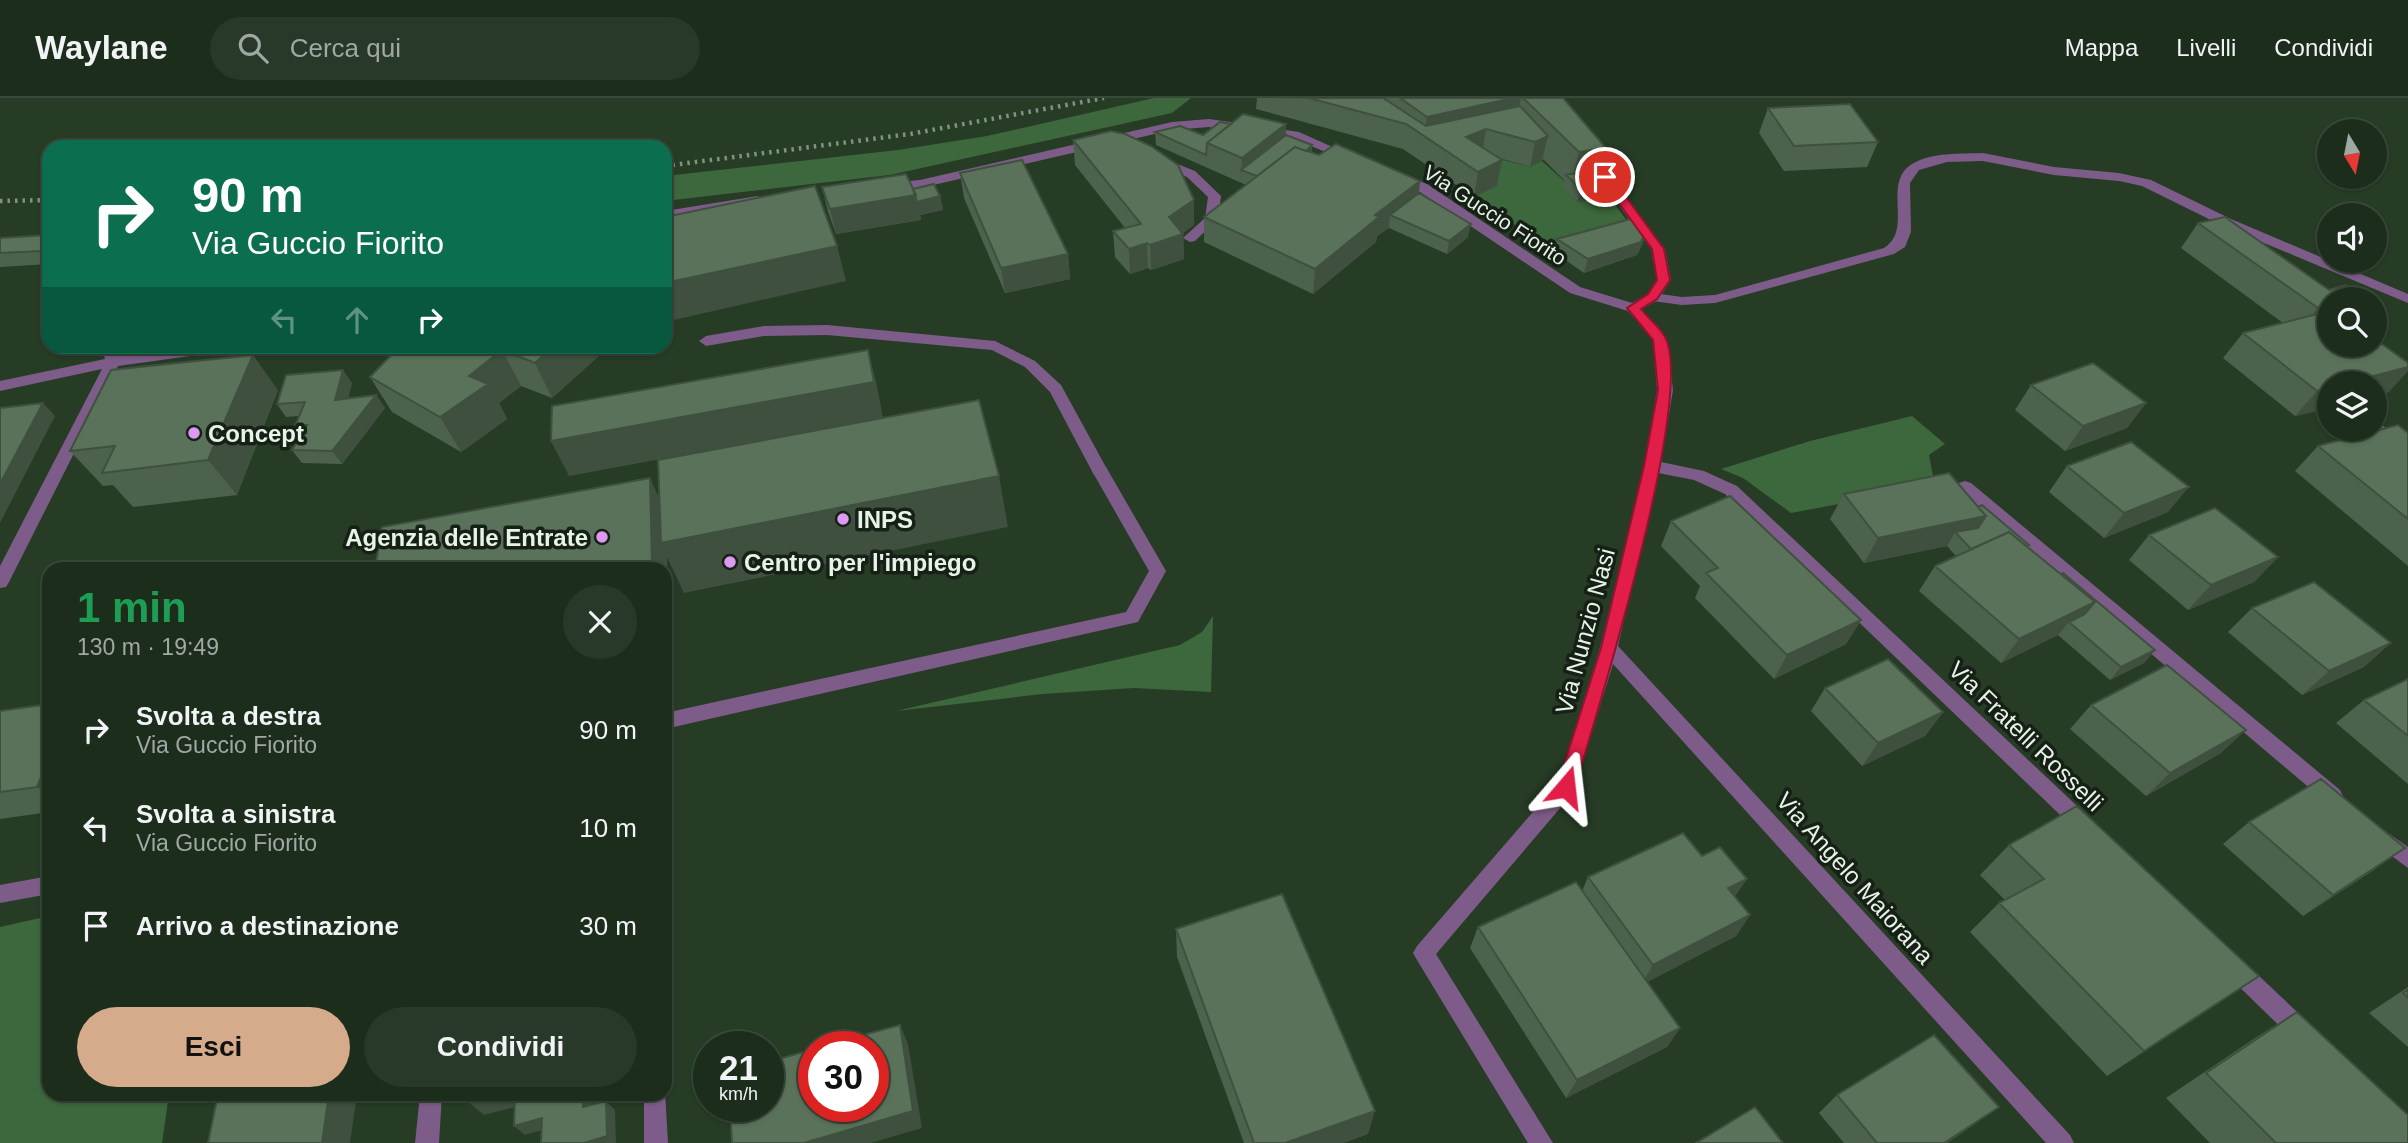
<!DOCTYPE html>
<html lang="it">
<meta charset="utf-8">
<style>
body{margin:0;font-family:Arial,sans-serif;background:#293929;color:#f1f3f6;height:100vh;display:flex;flex-direction:column;font-size:26px;white-space:nowrap}
*{box-sizing:border-box;margin:0}
p{font-size:23px;color:#a0a8a3}
.icon{flex:none;width:38px;height:38px;fill:none;stroke:currentColor;stroke-width:2;stroke-linecap:round;stroke-linejoin:round}
.map{position:relative;flex:1;overflow:hidden}
.side{position:absolute;left:42px;top:464px;width:630px;height:539px;display:flex;flex-direction:column;background:#1c2d1c;border-radius:21px;box-shadow:0 2px 5px #0004,0 0 0 2px #3a493b}
.side>*{flex:none}
.hud{position:absolute;left:42px;top:42px;width:630px;height:214px;border-radius:21px;box-shadow:0 2px 5px #0004,0 0 0 2px #3a493b;background:#0b6e4f;color:#fff;overflow:hidden}
.needle{width:46px;rotate:170deg}
.controls{position:absolute;left:2317px;top:21px;display:grid;gap:14px}
.controls a{display:grid;place-items:center;width:70px;height:70px;border-radius:50%;background:#1c2d1c;box-shadow:0 2px 5px #0004,0 0 0 2px #3a493b;font-size:35px}
.speed{position:absolute;left:693px;top:933px;display:flex;gap:14px;font-size:35px;font-weight:700;text-align:center}
.speed>*{display:grid;place-content:center;width:91px;height:91px;border-radius:50%;background:#1c2d1c;box-shadow:0 2px 5px #0004,0 0 0 2px #3a493b;line-height:1}
.speed small{font-size:18px;font-weight:400}
.speed .limit{border:10px solid #d22;background:#fff;color:#111}
.pin{position:absolute;display:grid;place-items:center;width:60px;height:60px;color:#fff;margin:-30px;border:4px solid #fff;border-radius:50%;box-shadow:0 2px 7px #0007}
.me{position:absolute;width:77px;margin:-38px;rotate:17deg;stroke-linejoin:round;filter:drop-shadow(0 0 5px #0008)}
.turn{display:flex;align-items:center;gap:24px;height:147px;padding:0 35px;font-size:32px}
.turn .icon{width:91px;height:91px;stroke-width:2.5}
.turn b{display:block;font-size:49px;line-height:60px}
.lanes{display:flex;align-items:center;height:66px;padding:0 35px;background:#0003;justify-content:center;gap:35px;direction:ltr}
.lanes .off{opacity:.35}
.round{display:grid;place-items:center;flex:none;width:74px;height:74px;border-radius:37px;background:#293929}
.headline{display:flex;align-items:center;justify-content:space-between;height:119px;padding:0 35px}
h1{font-size:42px;font-weight:700;line-height:52px;color:#1e9e55}
.cta{display:flex;gap:14px;margin-top:auto;padding:14px 35px}
.cta a{flex:1;height:80px;border-radius:42px;background:#d6ab8b;color:#111;font-size:28px;font-weight:700;line-height:80px;text-align:center}
.cta a+a{background:#293929;color:#f1f3f6}
ul{padding:0;list-style:none}
li{display:flex;align-items:center;gap:21px;height:98px;padding:0 35px}
li div{flex:1}
li b{display:block;font-size:26px}
li em{font-style:normal}
header{display:flex;align-items:center;gap:42px;box-sizing:border-box;height:98px;padding:0 35px;background:#1c2d1c;border-bottom:2px solid #3a493b}
header strong{font-size:33px}
nav{display:flex;gap:38px;margin-inline-start:auto;font-size:24px}
.search{width:490px;height:63px;background:#293929;display:flex;align-items:center;gap:18px;box-sizing:border-box;padding:0 24px;border-radius:38px;color:#a0a8a3;font-size:26px}
.map>svg:first-child{display:block}
.green{fill:#3d673d}
.lines{fill:none;stroke-linecap:round;stroke-linejoin:round}
.lane{fill:#7e5c89;fill-rule:evenodd}
.street{fill:#7e5c89;fill-rule:evenodd}
.rail{stroke:#819380;stroke-width:4.5;stroke-dasharray:2.5 5;stroke-linecap:butt}
.wall{fill:#4d624d}
.shaded-wall{fill:#3f503f}
.building{fill:#5a725a;stroke:#3f503f;stroke-width:2}
.route{fill:#e11d48;stroke:#92132f;stroke-width:2}
.poi-dot{fill:#dd99f3;stroke:#162016;stroke-width:2.5}
.labels{text-anchor:middle;dominant-baseline:central;stroke-width:7;stroke-linejoin:round;paint-order:stroke}
.far-street-label{font-size:21px;fill:#e6f4e6;stroke:#162016}
.poi-label{font-size:24px;font-weight:bold;fill:#e6f4e6;stroke:#162016;text-anchor:start}
.street-label{font-size:24px;fill:#e6f4e6;stroke:#162016}
</style>
<header>
<strong>Waylane</strong>
<div class="search"><svg class="icon" aria-label="search" viewBox="0 0 24 24"><circle cx="10" cy="10" r="6"/><path d="M15 15l6 6"/></svg>Cerca qui</div>
<nav><a>Mappa</a><a>Livelli</a><a>Condividi</a></nav>
</header>
<div class="map">
<svg width="2408" height="1045" viewBox="0 0 2408 1045">
<rect width="100%" height="100%" fill="#263c25"/>
<!-- green -->
<path class="green" d="M1154 0H1191L1172 15 890 77 665 103V78L898 52 987 38Z
M1482 56 1530 69 1542 63 1571 89 1564 91 1577 104 1609 99 1634 132 1554 154 1474 99 1496 87Z
M1912 318 1945 346 1929 357 1935 388 1791 415 1743 380 1721 371 1810 343Z
M1213 518 1211 594 1134 590 1043 596 896 613 1180 547 1202 534Z
M49 818V996H169L162 1045H0V829Z"/>
<g class="lines">
<!-- lane -->
<path class="lane" d="M1983 55 2054 69 2119 75 2151 82 2231 121 2408 196V205L2221 127 2142 88 2119 83 2054 77 1983 63 1947 64 1919 72 1910 85 1911 134 1905 149 1894 156 1715 205 1682 207 1653 203 1646 199 1653 195 1682 199 1715 197 1884 150C1914 131 1881 85 1912 66 1932 54 1961 56 1983 55Z
M1160 59 1195 73 1221 98 1218 121 1195 143 1190 144 1183 140 1205 120 1208 99 1187 79 1156 66 1154 63Z
M827 227 995 243 1035 263 1061 287 1108 373 1106 377H1094L1050 294 1025 269 992 252 827 237 764 238 706 248 699 243 706 238 764 228Z
M2375 326 2382 327 2408 348V361L2372 335 2369 331H2375Z"/>
<!-- street -->
<path class="street" d="M1209 21 1299 34 1357 60 1355 63H1347L1292 40 1209 29 1172 32 920 90 887 93 881 89 887 85 920 82 1172 24Z
M1598 66 1602 67 1665 151 1671 182 1658 202 1642 211 1667 241 1673 292 1661 364 1704 373 1737 388 2093 723 2096 729 2093 735 2086 738 2079 735 1725 396 1694 382 1658 375 1618 548 2070 1037 2074 1045H2046L1613 566 1573 695 1436 856 1553 1045H1528L1417 862 1413 855 1417 848 1558 685 1600 550 1644 368 1657 292 1653 242 1628 213 1570 195 1417 92 1394 79 1400 75 1427 86 1580 189 1632 205 1648 196 1657 182 1651 151 1592 70Z
M758 98 764 102 763 105 665 121V113Z
M101 248H115L119 258 189 248H233L226 253 118 268 9 484 6 489 0 490V468L102 271 0 293V283L105 261Z
M1100 367 1106 369 1166 473 1138 524 665 631V615L1126 514 1149 473 1092 373Z
M1965 383 1971 385 2340 692 2343 698 2340 704 2333 706 2326 704 1959 393 1957 389 1959 385Z
M2381 730 2408 749V770L2374 745 2371 739 2374 733Z
M49 778V796L0 805V787Z
M2233 858 2241 861 2312 928 2315 936 2312 944 2304 947 2296 944 2225 875 2222 868 2225 861Z
M665 993 668 1045H644V996H665Z
M420 996H442L439 1045H415Z"/>
<!-- rail -->
<path class="rail" d="M665 68 910 36 1104 0
M0 103 49 102"/>
</g>
<!-- wall -->
<path class="wall" d="M1257 0 1386 1V0H1563L1606 50 1600 71 1609 99 1577 104 1563 90 1565 83 1543 61 1542 63 1530 69 1499 60 1502 62 1497 88 1474 99 1403 51 1256 11Z
M1768 10 1878 44 1867 69 1784 73 1759 35Z
M1231 26H1286V37L1312 55 1420 83 1419 95 1468 139 1447 156 1389 130 1377 138 1376 144 1313 196 1204 144V119L1246 87 1156 47 1155 34 1203 37Z
M1073 42 1194 127 1183 135 1184 161 1151 172 1148 170 1130 176 1115 159 1113 133 1125 130 1075 67Z
M960 75 1068 156 1070 181 1005 195 964 100Z
M822 89 913 91 940 98 943 112 920 117 921 122 836 136 828 114Z
M2198 125 2329 192 2361 198 2359 201H2329L2389 294 2375 297V285H2329V310L2295 318 2223 260 2243 235 2283 225 2181 150Z
M49 137V166L0 169V140Z
M1557 141 1643 145 1637 157 1584 175 1554 154Z
M400 248H610L552 300 521 288 499 305 507 321 461 354 392 314 370 279Z
M352 285 348 300 376 297 385 310 342 366 302 365 292 352 301 337 295 328 299 318 286 319 277 306Z
M2031 287 2146 305 2127 330 2065 353 2015 312Z
M278 292 237 397 133 409 113 387 103 388 70 353Z
M2408 335V468L2295 373 2318 348Z
M2067 368 2168 414 2104 440 2049 394Z
M1844 396 1978 409 2029 447 2027 449 2155 552 2144 565 2110 582 2058 537 2001 565 1919 493 1935 468 1956 458 1947 448 1864 465 1830 421Z
M1671 423 1861 522 1846 546 1774 581 1695 500 1700 488 1661 448Z
M2149 437 2278 459 2254 484 2188 512 2129 462Z
M2252 510 2364 569 2302 597 2228 534Z
M2408 581V686L2336 625 2364 602Z
M1825 590 1943 614 1925 638 1862 668 1811 613Z
M49 606V714L0 721V613Z
M2091 607 2221 655 2146 698 2070 631Z
M2249 724 2374 772 2303 818 2223 746Z
M2009 747 2259 878 2107 978 1970 834 1999 805 2005 802 1980 777Z
M1588 779 1735 798 1750 817 1736 838 1647 884 1680 930 1667 949 1566 1000 1470 850 1478 829 1582 793Z
M1176 831 1368 1036 1343 1045H1244L1177 859Z
M2408 889V949L2369 915Z
M2297 914 2408 1045H2210L2166 1000 2255 940Z
M1837 997 1975 1026 1947 1045H1844L1819 1015Z"/>
<!-- shaded-wall -->
<path class="shaded-wall" d="M1513 0H1521L1515 32 1486 31 1482 56 1461 64 1465 44 1424 38 1427 19Z
M1286 26 1285 51 1241 72V85L1242 60Z
M1548 38 1542 63 1530 69 1535 44Z
M1312 47V60L1269 83Z
M1606 50 1597 84 1572 83 1579 54Z
M1502 62 1497 88 1474 99 1478 74Z
M1420 83 1417 109 1390 117 1389 130 1377 138 1376 144 1313 196 1315 171 1375 117Z
M1612 86 1609 99 1577 104 1581 91Z
M916 97 940 98 943 112 920 117 921 122 836 136 830 111Z
M1194 102V127L1180 137 1183 136 1184 161 1151 172 1150 147 1169 119Z
M1471 126 1468 139 1447 156 1449 143Z
M1647 131 1643 145 1637 157 1584 175 1588 161Z
M49 142V163L41 153Z
M1147 145 1148 170 1130 176 1129 151Z
M837 148 846 183 665 224V185Z
M1068 156 1070 181 1005 195 1001 170Z
M2329 207V227L2297 235 2318 210Z
M553 248H610L552 300 535 265Z
M502 252 521 288 499 305 507 321 461 354 440 319 469 278Z
M868 252 877 288 883 320 569 378 551 343Z
M253 257 278 292 237 397 208 362Z
M2408 269V273L2389 294 2375 297V285H2347Z
M343 272 352 285 344 315 335 302Z
M2329 290V310L2295 318 2317 293Z
M376 297 385 310 342 366 332 353Z
M43 305 55 318 0 425V386Z
M2146 305 2127 330 2065 353 2083 328Z
M999 378 1008 429 684 495 667 459 668 499 665 500V471H622L650 380 666 415Z
M2189 389 2168 414 2104 440 2124 415Z
M1986 418 1969 443 1955 434 1947 448 1864 465 1878 440Z
M2278 459 2254 484 2188 512 2211 487Z
M2095 504 2075 529 2069 524 2058 537 2001 565 2019 541Z
M1861 522 1846 546 1774 581 1787 557Z
M2391 545 2364 569 2302 597 2329 573Z
M2155 552 2144 565 2110 582 2121 569Z
M1943 614 1925 638 1862 668 1878 645Z
M2246 632 2221 655 2146 698 2170 675Z
M49 660V698L37 689Z
M2405 750 2374 772 2303 818 2333 797Z
M1747 781 1732 803 1728 790Z
M1750 817 1736 838 1641 887 1653 867Z
M2259 878 2219 905 2107 978 2144 953Z
M900 927 908 946 922 1030 871 1045H804Z
M1680 930 1667 949 1566 1000 1577 982Z
M329 996H357L350 1045H322Z
M478 996H565L484 1017 463 1000Z
M583 996H592V1018L583 1009Z
M606 1003 615 1012 616 1045H584Z
M1999 1009 1947 1045H1944Z
M1375 1013 1368 1036 1343 1045H1285Z
M542 1020 552 1029 525 1037 514 1028Z"/>
<!-- building -->
<path class="building" d="M1309 0H1383L1426 28 1520 8 1548 38 1535 44 1486 31 1466 39 1502 62 1478 74 1406 26Z
M1400 0H1513L1427 19Z
M1523 0H1563L1606 50 1579 54Z
M1850 6 1878 44 1794 48 1768 10Z
M1243 16 1286 26 1242 60 1207 45Z
M1220 24 1231 26 1207 45 1206 57 1155 34 1180 28 1203 37Z
M1111 33 1125 36 1151 48 1178 67 1194 102 1169 119 1183 136 1150 147 1147 145 1129 151 1113 133 1141 126 1073 42Z
M1286 37 1312 47 1306 53 1295 49 1257 78 1241 72Z
M1336 46 1420 83 1375 117 1379 119 1315 171 1204 119 1295 49 1319 57Z
M1022 62 1068 156 1001 170 960 75Z
M1600 71 1612 86 1581 91 1566 77Z
M906 76 916 97 830 111 822 89Z
M934 86 940 98 917 104 913 91Z
M815 88 837 148 665 185V119Z
M1419 95 1471 126 1449 143 1390 117Z
M1638 119 1647 131 1641 144 1588 161 1557 141Z
M2225 119 2329 192 2346 187 2361 198 2350 201H2329V207L2318 210 2198 125Z
M49 137V142L41 153 0 155V140Z
M2329 213V247H2375V241L2408 265V269L2347 285H2329V290L2317 293 2243 235Z
M400 248H553L535 265 502 252 469 278 488 286 440 319 370 279Z
M868 252 874 284 551 343 552 308Z
M253 257 208 362 102 375 115 348 70 353 111 272Z
M2093 265 2146 305 2083 328 2031 287Z
M343 272 335 302 376 297 332 353 292 352 307 327 295 328 305 304 277 306 286 277Z
M979 302 999 378 661 445 658 362Z
M43 305 0 386V310Z
M2398 327 2408 335V421L2318 348Z
M2131 344 2189 389 2124 415 2067 368Z
M1949 375 1986 418 1878 440 1844 396Z
M650 380 652 465 622 471H375L382 429Z
M1730 398 1861 522 1787 557 1706 475 1718 470 1671 423Z
M1982 407 2029 447 2026 448 2009 434 1971 451 1955 434 1978 430 1986 418 1978 409Z
M2215 410 2278 459 2211 487 2149 437Z
M2009 434 2095 504 2019 541 1935 468Z
M2063 475 2155 552 2121 569 2069 524 2085 516 2095 504 2061 476Z
M2314 484 2391 545 2329 573 2252 510Z
M1888 561 1943 614 1878 645 1825 590Z
M2167 567 2246 632 2170 675 2091 607Z
M2408 581V638L2364 602Z
M49 606V660L37 689 0 694V613Z
M2321 681 2405 750 2333 797 2249 724Z
M2077 708 2259 878 2144 953 1999 805 2044 781 2009 747Z
M1683 735 1702 758 1720 749 1747 781 1728 790 1750 817 1653 867 1588 779Z
M1576 784 1680 930 1577 982 1478 829Z
M1282 796 1375 1013 1285 1045H1254L1176 831Z
M2408 892V900L2403 895Z
M2297 914 2408 1017V1045H2276L2206 975Z
M900 927 913 1013 804 1045H732L730 1008H768V964L814 951V1008H873V948H822Z
M1934 937 1999 1009 1944 1045H1877L1837 997Z
M218 996H329L322 1045H208Z
M463 996H478L463 1000Z
M521 996H583V1009L606 1003 607 1038 584 1045H541L542 1020 514 1028 515 997Z
M1755 1009 1783 1045H1696Z"/>
<!-- route -->
<path class="route" d="M1601 77H1610L1664 151 1670 182 1657 201 1641 211C1648 220 1660 229 1665 239 1696 298 1597 615 1575 689L1572 694 1566 697 1560 694 1557 689 1601 550 1644 368 1658 292 1653 242 1627 210 1648 196 1657 182 1652 151 1600 79Z"/>
<!-- markers -->
<g class="poi-dot">
<circle cx="194" cy="335" r="7"/>
<circle cx="843" cy="421" r="7"/>
<circle cx="602" cy="439" r="7"/>
<circle cx="730" cy="464" r="7"/>
</g>
<g class="labels">
<!-- far-street labels -->
<g class="far-street-label">
<text transform="translate(1495 117) rotate(33)">Via Guccio Fiorito</text>
</g>
<!-- poi labels -->
<g class="poi-label">
<text x="208" y="335">Concept</text>
<text x="857" y="421">INPS</text>
<text x="588" y="439" text-anchor="end">Agenzia delle Entrate</text>
<text x="744" y="464">Centro per l'impiego</text>
</g>
<!-- street labels -->
<g class="street-label">
<text transform="translate(1585 533) rotate(-75)">Via Nunzio Nasi</text>
<text transform="translate(2026 638) rotate(44)">Via Fratelli Rosselli</text>
<text transform="translate(1855 780) rotate(48)">Via Angelo Maiorana</text>
</g>
</g>
</svg>
<div class="controls">
<a><svg class="needle" viewBox="-14 -14 28 28"><path d="M0-13l5 13h-10z" fill="#e53935"/><path d="M0 13l5-13h-10z" fill="#a0a8a3"/></svg></a>
<a><svg class="icon" aria-label="sound" viewBox="0 0 24 24"><path d="M4 9h4l5-4v14l-5-4H4zM17 9q2 3 0 6"/></svg></a>
<a><svg class="icon" aria-label="search" viewBox="0 0 24 24"><circle cx="10" cy="10" r="6"/><path d="M15 15l6 6"/></svg></a>
<a><svg class="icon" aria-label="layers" viewBox="0 0 24 24"><path d="M12 4l9 5-9 5-9-5zM3 14l9 5 9-5"/></svg></a>
</div>
<div class="speed"><div>21<small>km/h</small></div><div class="limit">30</div></div>
<div class="pin" style="left:1605px;top:79px;background:#d93025"><svg class="icon" aria-label="arrive" viewBox="0 0 24 24"><path d="M6 21V4h12l-3 4 3 4H6"/></svg></div>
<svg class="me" style="left:1566px;top:689px" viewBox="-20 -20 40 40"><path d="M0-17L14 15 0 8-14 15z" fill="#e11d48" stroke="#fff" stroke-width="4"/></svg>
<div class="hud">
<div class="turn"><svg class="icon" aria-label="right" viewBox="0 0 24 24"><path d="M7 20v-9h11M14 6l5 5-5 5"/></svg><div><b>90 m</b>Via Guccio Fiorito</div></div>
<div class="lanes"><svg class="icon off" aria-label="left" viewBox="0 0 24 24"><path d="M17 20v-9H6M10 6l-5 5 5 5"/></svg><svg class="icon off" aria-label="ahead" viewBox="0 0 24 24"><path d="M12 20V5M6 11l6-6 6 6"/></svg><svg class="icon" aria-label="right" viewBox="0 0 24 24"><path d="M7 20v-9h11M14 6l5 5-5 5"/></svg></div>
</div>
<section class="side">
<div class="headline"><div><h1>1 min</h1><p>130 m · 19:49</p></div><a class="round"><svg class="icon" aria-label="close" viewBox="0 0 24 24"><path d="M6 6l12 12M18 6L6 18"/></svg></a></div>
<ul>
<li><svg class="icon" aria-label="right" viewBox="0 0 24 24"><path d="M7 20v-9h11M14 6l5 5-5 5"/></svg><div><b>Svolta a destra</b><p>Via Guccio Fiorito</p></div><em>90 m</em></li>
<li><svg class="icon" aria-label="left" viewBox="0 0 24 24"><path d="M17 20v-9H6M10 6l-5 5 5 5"/></svg><div><b>Svolta a sinistra</b><p>Via Guccio Fiorito</p></div><em>10 m</em></li>
<li><svg class="icon" aria-label="arrive" viewBox="0 0 24 24"><path d="M6 21V4h12l-3 4 3 4H6"/></svg><div><b>Arrivo a destinazione</b></div><em>30 m</em></li>
</ul>
<div class="cta"><a>Esci</a><a>Condividi</a></div>
</section>
</div>
